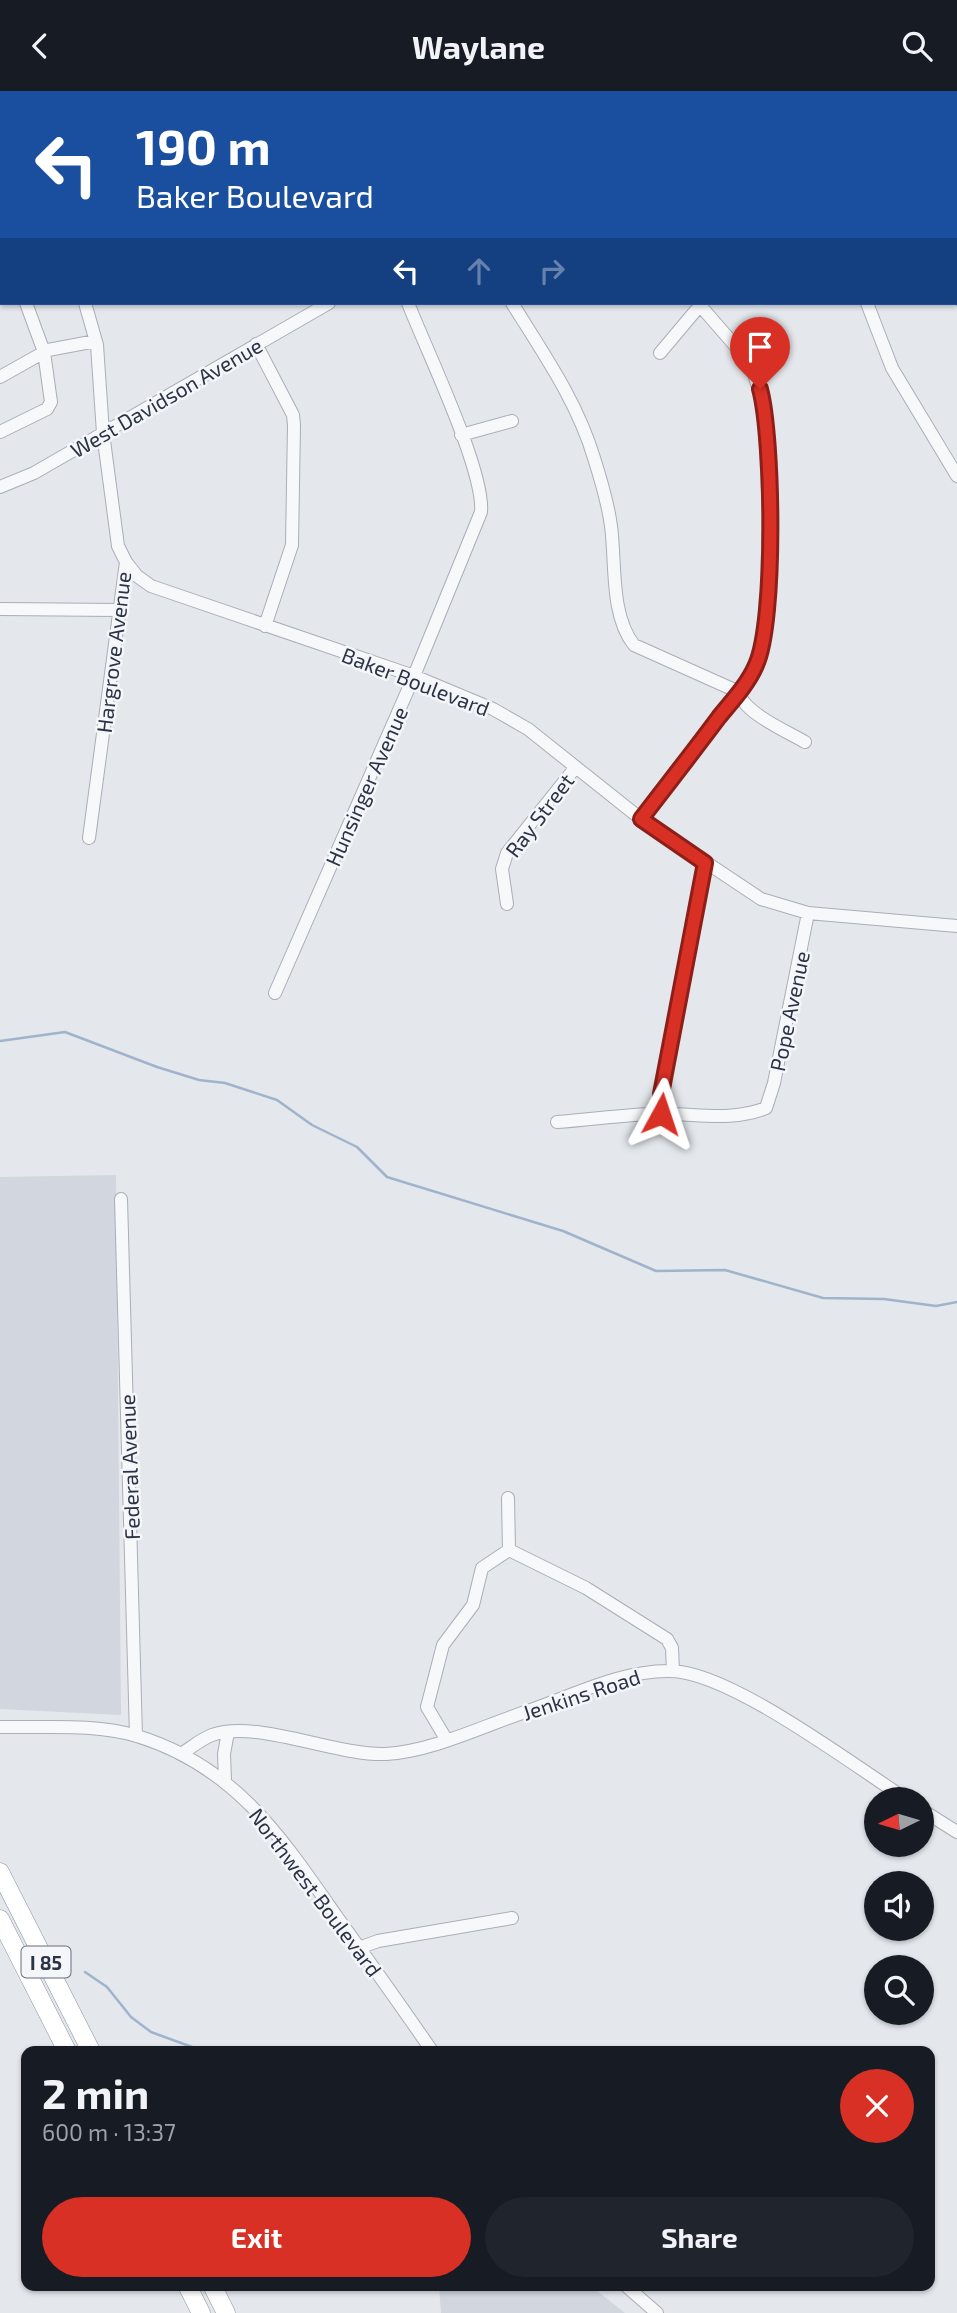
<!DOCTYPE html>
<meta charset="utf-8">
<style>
body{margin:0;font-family:"Exo 2",sans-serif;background:#20242c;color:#f1f3f6;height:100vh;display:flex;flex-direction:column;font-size:26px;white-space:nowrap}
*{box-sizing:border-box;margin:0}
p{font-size:23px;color:#9ea1a6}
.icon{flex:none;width:38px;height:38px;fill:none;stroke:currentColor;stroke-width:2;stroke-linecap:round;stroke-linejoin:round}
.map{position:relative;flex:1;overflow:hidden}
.side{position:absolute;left:21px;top:1955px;width:914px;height:245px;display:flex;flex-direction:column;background:#171b24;border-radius:14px;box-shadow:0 2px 5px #0004}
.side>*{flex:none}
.banner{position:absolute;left:0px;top:0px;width:957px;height:214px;box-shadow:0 2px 5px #0004;background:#1a4fa0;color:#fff;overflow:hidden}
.needle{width:46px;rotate:265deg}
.buttons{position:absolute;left:864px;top:1696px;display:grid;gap:14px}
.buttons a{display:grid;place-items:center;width:70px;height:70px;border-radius:50%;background:#171b24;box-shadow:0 2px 5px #0004;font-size:35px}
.pin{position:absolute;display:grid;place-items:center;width:60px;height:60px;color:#fff;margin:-72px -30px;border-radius:50% 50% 50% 0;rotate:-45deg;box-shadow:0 0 7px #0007}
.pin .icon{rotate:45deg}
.me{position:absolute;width:77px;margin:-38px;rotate:5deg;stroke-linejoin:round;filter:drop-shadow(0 0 5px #0008)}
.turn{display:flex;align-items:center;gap:24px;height:147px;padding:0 21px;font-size:32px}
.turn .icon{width:91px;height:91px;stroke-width:2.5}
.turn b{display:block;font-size:49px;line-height:60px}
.lanes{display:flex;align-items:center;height:66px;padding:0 21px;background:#0003;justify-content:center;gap:35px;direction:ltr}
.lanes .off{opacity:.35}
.round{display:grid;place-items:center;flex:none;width:74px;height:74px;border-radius:37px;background:#20242c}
.head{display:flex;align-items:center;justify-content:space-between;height:119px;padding:0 21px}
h1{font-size:42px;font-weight:700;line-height:52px}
.primary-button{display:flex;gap:14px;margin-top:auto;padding:14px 21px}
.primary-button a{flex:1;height:80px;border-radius:42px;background:#d93025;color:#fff;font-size:28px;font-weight:700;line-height:80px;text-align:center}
.primary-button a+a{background:#20242c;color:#f1f3f6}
header{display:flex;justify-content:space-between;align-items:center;height:91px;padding:0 21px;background:#171b24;font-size:32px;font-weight:700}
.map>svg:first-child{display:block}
.built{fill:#d2d6de}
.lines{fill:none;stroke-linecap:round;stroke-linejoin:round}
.stream{stroke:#9fb4cc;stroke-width:2.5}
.minor-casing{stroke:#a9aeb7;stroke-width:14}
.highway-casing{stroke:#8b94a3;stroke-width:19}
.minor{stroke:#f7f8fa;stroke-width:12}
.highway{stroke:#fff;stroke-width:18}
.route-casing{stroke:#8d1f18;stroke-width:18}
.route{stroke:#d93025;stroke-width:12}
.labels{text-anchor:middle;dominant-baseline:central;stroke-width:5;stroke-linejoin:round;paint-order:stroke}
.shield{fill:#f4f6f9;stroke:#676e7b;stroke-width:2}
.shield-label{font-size:19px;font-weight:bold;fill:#2b3445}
.street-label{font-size:21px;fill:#2b3445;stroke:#f4f6f9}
</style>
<header><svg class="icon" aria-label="back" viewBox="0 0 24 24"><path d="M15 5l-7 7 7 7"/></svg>Waylane<svg class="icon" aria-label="search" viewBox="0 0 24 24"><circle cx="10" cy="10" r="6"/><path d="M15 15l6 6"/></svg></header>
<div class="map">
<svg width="957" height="2222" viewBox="0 0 957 2222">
<rect width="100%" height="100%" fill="#e4e7ec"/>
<!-- built -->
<path class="built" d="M116 1084 121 1624 0 1618V1086Z
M439 2195H591L625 2222H441Z"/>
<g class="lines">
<!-- stream -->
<path class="stream" d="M940 2V0
M956 211 957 214
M0 950 65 941 157 976 199 989 225 992 277 1009 312 1034 357 1056 387 1086 563 1140 656 1180 725 1179 823 1207 884 1208 936 1215 957 1211
M85 1881 107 1896 131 1926 151 1941 203 1960"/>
<defs>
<path id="minor" d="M37 0V2
M515 0 517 2
M83 2 86 0
M368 2 370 0
M588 2 590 0
M859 2V0
M0 35H2
M0 166 2 168
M85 212 97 254 103 342 118 455 126 471 89 747
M512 212C543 262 577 310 594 367 601 389 608 412 611 435 616 472 610 524 634 554L739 601C742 621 788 641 805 651
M867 212 892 277 957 385
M256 253 293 324 294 334 292 454 265 535
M660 262 702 212
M0 286 48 259 96 250
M0 341 47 318 51 311 44 261 26 212
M461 344 512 330
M0 396 34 382 329 212
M126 471 137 485 151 495 414 585 493 618 528 638 641 728 761 808 808 822 957 835
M0 518 119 519
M641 728 753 582 766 540 769 422 764 316 754 283 744 265 698 212
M507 813 502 778 507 762 575 677
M275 902 414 585 481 421C485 380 425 256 408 212
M661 1023V1003L705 772
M557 1031C591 1029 625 1023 659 1023 695 1022 731 1031 766 1017L774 992 808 822
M121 1108 136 1645
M508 1407 509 1459 586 1497 667 1548 672 1557 673 1580
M0 1636C44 1637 95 1632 137 1645 235 1675 282 1747 337 1826 369 1870 401 1915 432 1960
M446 1648 427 1616 443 1554 473 1514 482 1477 509 1459
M181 1663C191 1657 201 1648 212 1644 257 1628 336 1665 386 1663 433 1660 483 1635 528 1620 572 1605 622 1579 670 1580 729 1580 853 1674 906 1708
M225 1690 224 1663 228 1641
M922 1719 957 1741
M359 1857 378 1850 512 1827
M625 2194 657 2222"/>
<path id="highway" d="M0 1781 91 1960
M0 1828 67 1960
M187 2194 201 2222
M212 2194 226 2222"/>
</defs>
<!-- minor casing -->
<use href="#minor" class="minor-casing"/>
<!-- highway casing -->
<use href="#highway" class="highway-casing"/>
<!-- minor -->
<use href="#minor" class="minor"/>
<!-- highway -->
<use href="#highway" class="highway"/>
</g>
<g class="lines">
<defs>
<path id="route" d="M661 1023V1003L705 772 641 728C667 694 693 661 719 626 732 610 748 593 756 574 776 531 773 346 760 298"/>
</defs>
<!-- route casing -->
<use href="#route" class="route-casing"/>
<!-- route -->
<use href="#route" class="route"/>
</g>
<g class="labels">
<!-- shield labels -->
<rect class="shield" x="21.5" y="1855.5" width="49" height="31" rx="5"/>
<g class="shield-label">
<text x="46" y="1871">I 85</text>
</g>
<!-- street labels -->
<g class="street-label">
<text transform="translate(166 306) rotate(-30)">West Davidson Avenue</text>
<text transform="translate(113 561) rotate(-83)">Hargrove Avenue</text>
<text transform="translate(416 590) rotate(21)">Baker Boulevard</text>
<text transform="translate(366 695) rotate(-66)">Hunsinger Avenue</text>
<text transform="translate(539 724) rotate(-53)">Ray Street</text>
<text transform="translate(789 920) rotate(-78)">Pope Avenue</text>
<text transform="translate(129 1376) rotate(-92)">Federal Avenue</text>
<text transform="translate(581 1603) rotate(-18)">Jenkins Road</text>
<text transform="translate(316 1801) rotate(53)">Northwest Boulevard</text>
</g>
</g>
</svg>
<div class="buttons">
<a><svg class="needle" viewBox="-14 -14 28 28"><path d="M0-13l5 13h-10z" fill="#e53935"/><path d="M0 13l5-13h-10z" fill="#9ea1a6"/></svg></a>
<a><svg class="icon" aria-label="sound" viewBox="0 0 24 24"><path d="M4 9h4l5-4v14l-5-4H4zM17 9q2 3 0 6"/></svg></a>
<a><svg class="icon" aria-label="search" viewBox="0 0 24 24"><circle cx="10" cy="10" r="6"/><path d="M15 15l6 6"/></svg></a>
</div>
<div class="pin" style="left:760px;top:298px;background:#d93025"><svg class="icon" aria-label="arrive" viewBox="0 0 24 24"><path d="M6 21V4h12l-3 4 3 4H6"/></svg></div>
<svg class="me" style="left:661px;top:1023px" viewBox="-20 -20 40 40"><path d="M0-17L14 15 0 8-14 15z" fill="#d93025" stroke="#fff" stroke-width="4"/></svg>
<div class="banner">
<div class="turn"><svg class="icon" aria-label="left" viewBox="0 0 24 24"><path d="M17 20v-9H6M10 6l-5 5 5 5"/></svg><div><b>190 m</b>Baker Boulevard</div></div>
<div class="lanes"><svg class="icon" aria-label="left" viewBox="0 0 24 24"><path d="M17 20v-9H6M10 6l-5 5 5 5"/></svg><svg class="icon off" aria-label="ahead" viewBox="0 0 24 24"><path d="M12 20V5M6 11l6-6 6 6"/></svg><svg class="icon off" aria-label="right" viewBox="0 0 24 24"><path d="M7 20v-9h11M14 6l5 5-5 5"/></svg></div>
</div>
<section class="side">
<div class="head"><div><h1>2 min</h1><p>600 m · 13:37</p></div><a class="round" style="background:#d93025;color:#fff"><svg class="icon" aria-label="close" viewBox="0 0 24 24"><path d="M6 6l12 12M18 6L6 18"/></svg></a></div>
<div class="primary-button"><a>Exit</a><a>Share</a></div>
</section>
</div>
